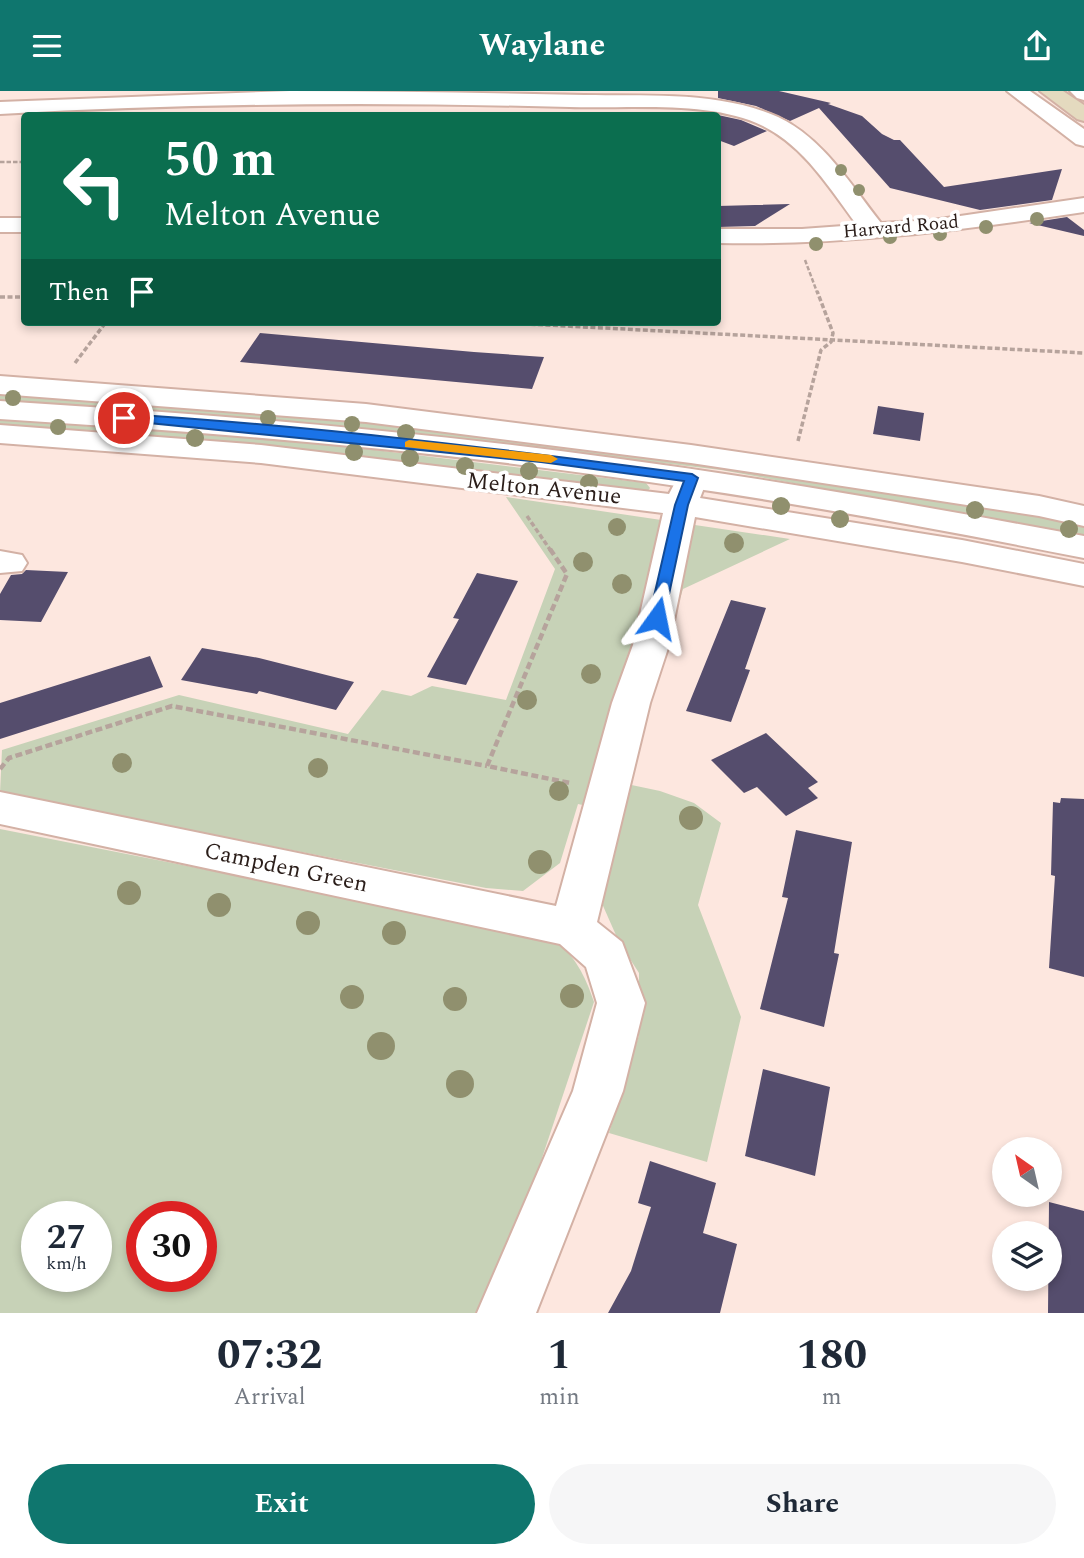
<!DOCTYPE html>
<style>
body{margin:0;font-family:Spectral,serif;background:#f6f6f7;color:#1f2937;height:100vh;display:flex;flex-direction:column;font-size:26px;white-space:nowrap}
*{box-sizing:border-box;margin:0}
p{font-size:23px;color:#747a83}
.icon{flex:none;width:38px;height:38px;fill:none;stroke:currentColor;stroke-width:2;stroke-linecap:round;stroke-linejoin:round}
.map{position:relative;height:1222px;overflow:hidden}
.sheet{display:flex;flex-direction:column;background:#fff;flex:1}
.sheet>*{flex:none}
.guide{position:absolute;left:21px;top:21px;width:700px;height:214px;border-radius:7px;box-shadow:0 4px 10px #0003;background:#0b6e4f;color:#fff;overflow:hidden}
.needle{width:46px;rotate:326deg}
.controls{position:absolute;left:992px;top:1046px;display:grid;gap:14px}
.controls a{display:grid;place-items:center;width:70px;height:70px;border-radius:50%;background:#fff;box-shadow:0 4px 10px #0003;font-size:35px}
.speed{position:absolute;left:21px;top:1110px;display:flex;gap:14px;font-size:35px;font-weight:700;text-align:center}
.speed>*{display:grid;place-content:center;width:91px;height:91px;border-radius:50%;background:#fff;box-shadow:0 4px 10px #0003;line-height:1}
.speed small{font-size:18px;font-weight:400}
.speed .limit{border:10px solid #d22;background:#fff;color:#111}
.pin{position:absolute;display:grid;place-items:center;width:60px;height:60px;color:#fff;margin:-30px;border:4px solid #fff;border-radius:50%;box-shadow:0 2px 7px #0007}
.me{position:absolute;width:77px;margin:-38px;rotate:12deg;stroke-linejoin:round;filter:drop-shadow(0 0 5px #0008)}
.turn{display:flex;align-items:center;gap:24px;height:147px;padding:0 28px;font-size:32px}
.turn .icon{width:91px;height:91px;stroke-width:2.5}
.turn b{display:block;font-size:49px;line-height:60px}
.then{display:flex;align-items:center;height:66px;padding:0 28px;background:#0003;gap:14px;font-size:26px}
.eta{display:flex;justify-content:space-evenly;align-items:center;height:119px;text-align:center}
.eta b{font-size:42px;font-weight:700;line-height:49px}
.action{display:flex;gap:14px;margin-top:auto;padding:14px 28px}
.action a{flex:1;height:80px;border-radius:42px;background:#0f766e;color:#fff;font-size:28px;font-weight:700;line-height:80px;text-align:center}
.action a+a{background:#f6f6f7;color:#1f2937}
header{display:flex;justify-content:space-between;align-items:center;height:91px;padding:0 28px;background:#0f766e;color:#fff;font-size:32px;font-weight:700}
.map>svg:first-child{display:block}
.green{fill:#c7d2b7;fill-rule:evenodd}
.building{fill:#554d6d}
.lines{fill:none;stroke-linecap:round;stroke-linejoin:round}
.minor-casing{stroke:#d3b1a5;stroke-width:4}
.tertiary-casing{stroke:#d3b1a5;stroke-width:4}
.secondary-casing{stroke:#d3b1a5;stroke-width:4}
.path-far2{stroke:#b6a39c;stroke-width:2.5;stroke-dasharray:4.5 2;stroke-linecap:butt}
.path-far1{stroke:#b6a39c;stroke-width:3.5;stroke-dasharray:5 2.5;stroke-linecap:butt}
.path{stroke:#b6a39c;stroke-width:4.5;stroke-dasharray:7 3.5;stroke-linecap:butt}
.minor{fill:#fff;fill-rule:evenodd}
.tertiary{fill:#fff;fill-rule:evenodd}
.secondary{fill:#e4dabf;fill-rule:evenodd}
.tree{fill:#90906e}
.route{fill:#1a73e8;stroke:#114b97;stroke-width:2}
.slow{fill:#f59e0b}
.labels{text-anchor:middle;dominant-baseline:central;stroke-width:7;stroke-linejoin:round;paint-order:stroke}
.far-street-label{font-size:19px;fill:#2b1e1a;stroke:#fff}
.street-label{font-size:23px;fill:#2b1e1a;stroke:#fff}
</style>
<header><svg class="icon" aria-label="menu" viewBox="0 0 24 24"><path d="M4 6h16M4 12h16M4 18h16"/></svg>Waylane<svg class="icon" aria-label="share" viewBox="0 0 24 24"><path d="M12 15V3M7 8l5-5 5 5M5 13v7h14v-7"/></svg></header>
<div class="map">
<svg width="1084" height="1222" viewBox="0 0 1084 1222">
<rect width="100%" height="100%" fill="#fde7df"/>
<!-- green -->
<path class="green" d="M0 300 343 327 785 382 1084 433V445L721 379 494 352 212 324 0 309Z
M0 326 285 348 646 392 650 397 647 401 0 337Z
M506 406 790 448 683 498 622 692 660 700 694 712 721 732 698 814 741 926 707 1071 609 1042 639 944V882L619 851 600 808 619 722 578 713 560 772 523 800 486 797 0 702 2 659 179 604 348 643 382 599 411 605 432 595 506 609 555 478Z
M0 738 553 847C575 865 585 884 594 911L501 1190 475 1222H0ZM37 1125H96V1185H37ZM142 1125H201V1185H142Z"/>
<!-- building -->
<path class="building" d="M718 0H779L831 12 828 13 862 25 882 43 894 49H900L944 96 1062 78 1052 109 980 119 890 97 819 17 790 30 756 15 718 7Z
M718 24 741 29 767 40 734 55 718 49Z
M790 113 755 135 718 136V115Z
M1067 126 1084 139V145L1029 132Z
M260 242 474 261 544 266 532 298 240 271Z
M878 315 924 322 920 350 873 343Z
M26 479 68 481 41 531 0 529V503L11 484 22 483Z
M477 482 518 490 466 594 427 586 459 528 453 527Z
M731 509 766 517 745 578 750 579 731 631 686 620Z
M202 557 259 567 354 591 336 619 259 600 257 603 181 589Z
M150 565 163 596 0 648V612Z
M766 642 818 691 808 697 818 707 786 725 757 696 744 702 711 669Z
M1061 707 1084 708V886L1049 877 1055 785 1051 784 1053 711 1060 712Z
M796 739 852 751 834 862 839 863 824 936 760 918 788 807 782 806Z
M763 978 830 996 815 1085 745 1065Z
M650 1070 716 1092 703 1142 737 1153 720 1222H608L631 1180 651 1116 638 1112Z
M1049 1111 1084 1120V1222H1048Z"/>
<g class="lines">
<defs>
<path id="minor" d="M290 0C388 0 486 2 584 4 646 5 720 0 778 26 823 47 851 94 881 132L933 129 1084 107V121C962 139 841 155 718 152V138H802L857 134C830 98 805 56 763 35 711 9 628 18 570 16 380 11 190 12 0 23V11Z
M1007 0H1030L1084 38V55L1076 53Z
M1070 0H1084V9L1077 7Z
M0 127H24V141H0Z
M0 285 366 313 691 354 1039 405 1084 415V435L1039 425 691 372 366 331 0 303Z
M0 334 261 354 669 403 680 382 691 379 702 382 707 389 700 407 962 449 1084 473V495L962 471 695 426 669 554 650 612 597 831 622 851 645 912 623 1000 536 1222H477L573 1000 597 912 586 876 560 853 0 733V701L556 815 612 612 633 554 663 422 261 372 0 352Z
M0 460 22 464 27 472 22 480 0 482Z"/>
<path id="tertiary" d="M0 310C205 323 409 339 613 367 771 388 927 416 1084 445V467C928 436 771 407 613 386 410 357 205 341 0 328Z"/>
<path id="secondary" d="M1040 0H1063L1084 14V30L1077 28Z"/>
</defs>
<!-- minor casing -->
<use href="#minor" class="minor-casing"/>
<!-- tertiary casing -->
<use href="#tertiary" class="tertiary-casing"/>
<!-- secondary casing -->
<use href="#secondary" class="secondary-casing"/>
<!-- path-far2 -->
<path class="path-far2" d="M0 71H24
M805 169 817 201"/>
<!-- path-far1 -->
<path class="path-far1" d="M0 206H24
M508 232 1084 262
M75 272 106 231
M798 350 821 259 831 251 833 242 817 200
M527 425 551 460"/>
<!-- path -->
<path class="path" d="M550 458 567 483 487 675 570 692
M0 678 9 667 172 615 487 675"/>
<!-- minor -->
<use href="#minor" class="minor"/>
<!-- tertiary -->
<use href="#tertiary" class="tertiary"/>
<!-- secondary -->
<use href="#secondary" class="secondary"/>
</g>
<!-- trees -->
<g class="tree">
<circle cx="841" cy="79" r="6"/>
<circle cx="859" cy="99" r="6"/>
<circle cx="1037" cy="128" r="7"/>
<circle cx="986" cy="136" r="7"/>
<circle cx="940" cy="143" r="7"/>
<circle cx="890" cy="146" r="7"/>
<circle cx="816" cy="153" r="7"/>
<circle cx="13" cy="307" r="8"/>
<circle cx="268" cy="327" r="8"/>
<circle cx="352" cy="333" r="8"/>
<circle cx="58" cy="336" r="8"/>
<circle cx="126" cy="341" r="9"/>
<circle cx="406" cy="342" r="9"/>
<circle cx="195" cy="347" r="9"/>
<circle cx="354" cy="361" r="9"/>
<circle cx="410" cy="367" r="9"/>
<circle cx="465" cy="375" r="9"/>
<circle cx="529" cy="380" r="9"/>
<circle cx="589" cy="392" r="9"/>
<circle cx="781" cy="415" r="9"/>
<circle cx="975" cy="419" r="9"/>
<circle cx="840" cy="428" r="9"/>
<circle cx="617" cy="436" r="9"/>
<circle cx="1069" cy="438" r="9"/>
<circle cx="734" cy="452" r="10"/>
<circle cx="583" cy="471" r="10"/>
<circle cx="622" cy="493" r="10"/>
<circle cx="591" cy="583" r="10"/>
<circle cx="527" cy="609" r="10"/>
<circle cx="122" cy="672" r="10"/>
<circle cx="318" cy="677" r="10"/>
<circle cx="559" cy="700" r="10"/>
<circle cx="691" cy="727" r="12"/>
<circle cx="540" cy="771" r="12"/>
<circle cx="129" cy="802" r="12"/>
<circle cx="219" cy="814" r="12"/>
<circle cx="308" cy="832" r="12"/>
<circle cx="394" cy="842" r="12"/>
<circle cx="572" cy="905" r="12"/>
<circle cx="352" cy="906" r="12"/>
<circle cx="455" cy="908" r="12"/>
<circle cx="381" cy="955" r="14"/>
<circle cx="460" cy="993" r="14"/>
</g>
<!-- route -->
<path class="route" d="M124 323C314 335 503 358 692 383L698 387 688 414 664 527 657 532 649 527 675 414 684 390 541 371 119 329 118 327Z"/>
<!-- slow -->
<path class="slow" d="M409 349 551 364 558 368 551 372 405 356V351Z"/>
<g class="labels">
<!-- far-street labels -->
<g class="far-street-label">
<text transform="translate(901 136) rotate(-5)">Harvard Road</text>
</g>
<!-- street labels -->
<g class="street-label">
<text transform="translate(544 398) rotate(6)">Melton Avenue</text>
<text transform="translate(286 777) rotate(12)">Campden Green</text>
</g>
</g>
</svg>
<div class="controls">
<a><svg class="needle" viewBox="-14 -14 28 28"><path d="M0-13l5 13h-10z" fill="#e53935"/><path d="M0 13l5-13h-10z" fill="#747a83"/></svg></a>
<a><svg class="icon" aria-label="layers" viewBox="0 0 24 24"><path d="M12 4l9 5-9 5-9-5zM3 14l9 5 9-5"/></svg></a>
</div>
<div class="speed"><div>27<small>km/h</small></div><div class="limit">30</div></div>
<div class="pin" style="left:124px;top:327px;background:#d93025"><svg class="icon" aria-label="arrive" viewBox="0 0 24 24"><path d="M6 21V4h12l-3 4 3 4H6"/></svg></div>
<svg class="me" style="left:657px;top:527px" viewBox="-20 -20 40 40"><path d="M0-17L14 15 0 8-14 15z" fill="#1a73e8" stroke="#fff" stroke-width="4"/></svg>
<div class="guide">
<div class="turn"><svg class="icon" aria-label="left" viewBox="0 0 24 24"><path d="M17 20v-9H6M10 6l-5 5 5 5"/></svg><div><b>50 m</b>Melton Avenue</div></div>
<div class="then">Then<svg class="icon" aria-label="arrive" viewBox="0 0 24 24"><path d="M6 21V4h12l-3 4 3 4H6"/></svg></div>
</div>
</div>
<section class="sheet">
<div class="eta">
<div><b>07:32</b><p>Arrival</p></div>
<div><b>1</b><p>min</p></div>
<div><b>180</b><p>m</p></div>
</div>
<div class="action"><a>Exit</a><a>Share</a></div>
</section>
